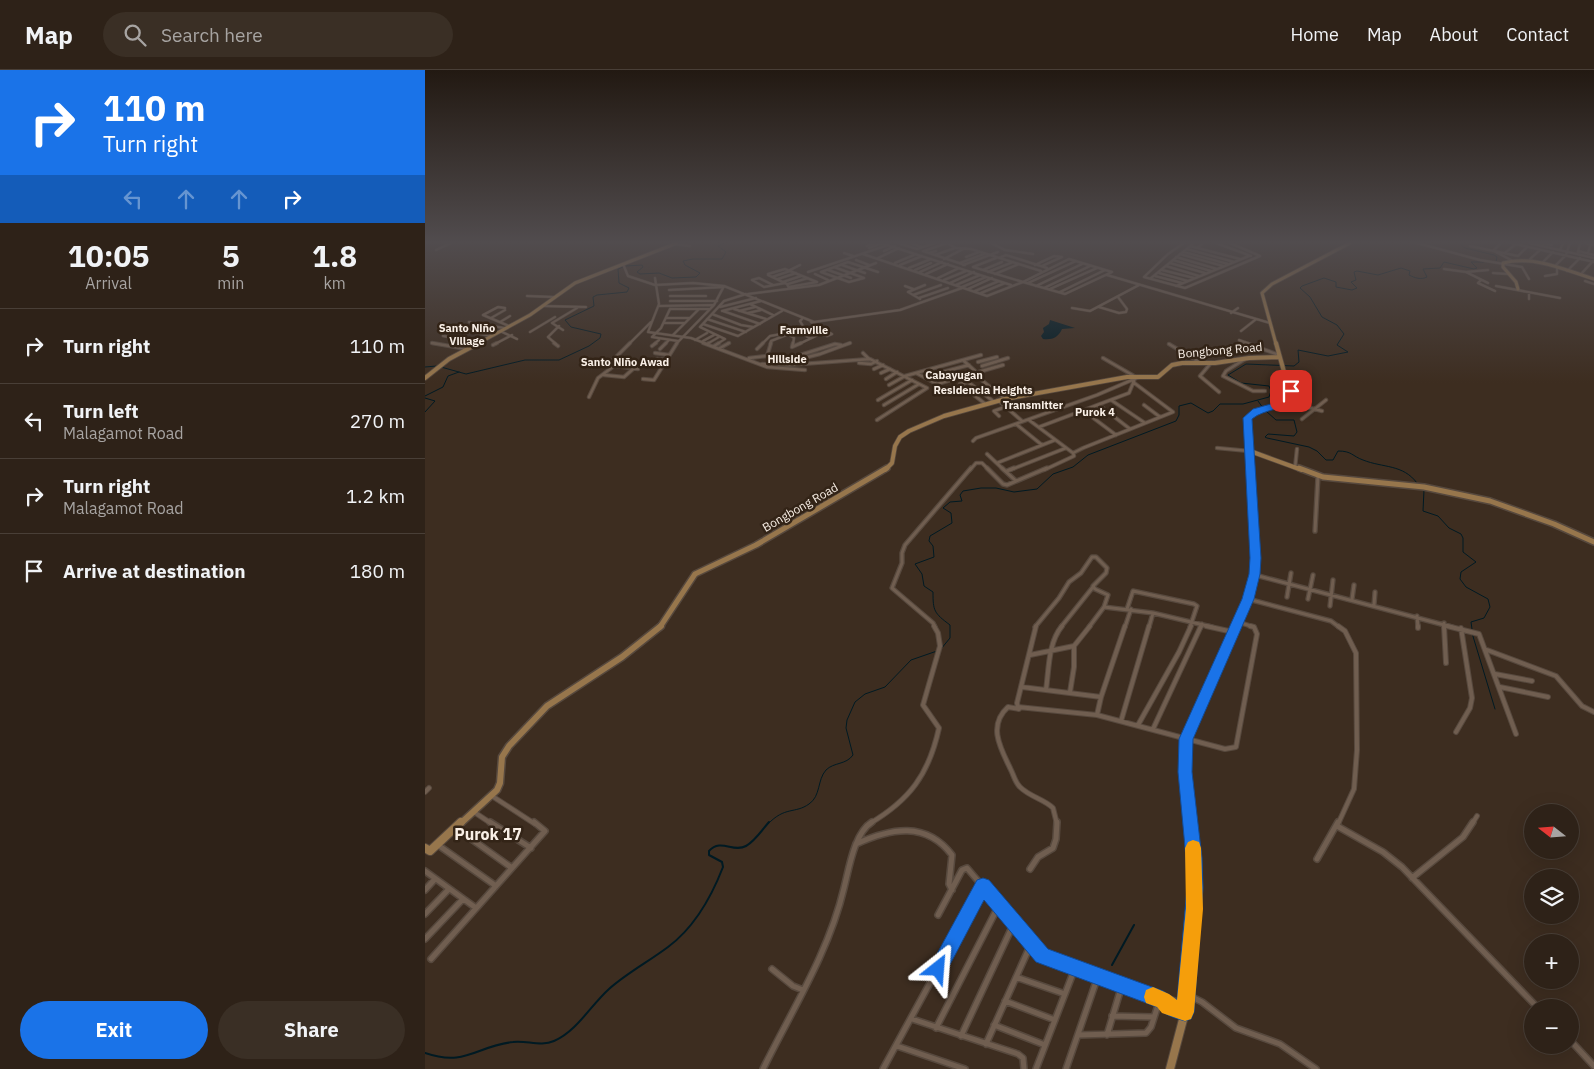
<!DOCTYPE html>
<meta charset="utf-8">
<style>
body{margin:0;font-family:"IBM Plex Sans",sans-serif;background:#3a2f25;color:#f1f3f6;height:100vh;display:flex;flex-direction:column;font-size:19px;white-space:nowrap}
*{box-sizing:border-box;margin:0}
p{font-size:16px;color:#a7a4a2}
.icon{flex:none;width:28px;height:28px;fill:none;stroke:currentColor;stroke-width:2;stroke-linecap:round;stroke-linejoin:round}
.map{position:relative;flex:1;overflow:hidden}
.side{display:flex;flex-direction:column;background:#2e2218;width:425px}
.side>*{flex:none}
.top-card{background:#1a73e8;color:#fff;overflow:hidden}
.needle{width:32px;rotate:287deg}
.tools{position:absolute;left:1099px;top:734px;display:grid;gap:10px}
.tools a{display:grid;place-items:center;width:55px;height:55px;border-radius:50%;background:#2e2218;box-shadow:0 5px 20px #0002,0 0 0 1px #493f37;font-size:25px}
.pin{position:absolute;display:grid;place-items:center;width:42px;height:42px;color:#fff;margin:-21px;border-radius:10px;box-shadow:0 2px 8px #0006}
.me{position:absolute;width:55px;margin:-28px;rotate:28deg;stroke-linejoin:round;filter:drop-shadow(0 0 4px #0008)}
.turn{display:flex;align-items:center;gap:18px;height:105px;padding:0 20px;font-size:22px}
.turn .icon{width:65px;height:65px;stroke-width:2.5}
.turn b{display:block;font-size:35px;line-height:42px}
.lanes{display:flex;align-items:center;height:48px;padding:0 20px;background:#0003;justify-content:center;gap:25px;direction:ltr}
.lanes .off{opacity:.35}
.eta{display:flex;justify-content:space-evenly;align-items:center;height:85px;text-align:center}
.eta b{font-size:30px;font-weight:800;line-height:35px}
.action{display:flex;gap:10px;margin-top:auto;padding:10px 20px}
.action a{flex:1;height:58px;border-radius:30px;background:#1a73e8;color:#fff;font-size:20px;font-weight:800;line-height:58px;text-align:center}
.action a+a{background:#3a2f25;color:#f1f3f6}
ul{padding:0;list-style:none}
li{display:flex;align-items:center;gap:15px;height:75px;padding:0 20px;border-top:1px solid #493f37}
li div{flex:1}
li b{display:block;font-size:19px}
li em{font-style:normal}
header{display:flex;align-items:center;gap:30px;box-sizing:border-box;height:70px;padding:0 25px;background:#2e2218;border-bottom:1px solid #493f37}
header strong{font-size:24px}
nav{display:flex;gap:28px;margin-inline-start:auto;font-size:18px}
.search{width:350px;height:45px;background:#3a2f25;display:flex;align-items:center;gap:12px;box-sizing:border-box;padding:0 18px;border-radius:28px;color:#a7a4a2;font-size:19px}
main{display:flex;flex:1;min-height:0}
.map>svg:first-child{display:block}
.water{fill:#001a23}
.lines{fill:none;stroke-linecap:round;stroke-linejoin:round}
.stream-far1{stroke:#001a23;stroke-width:1}
.stream{stroke:#001a23;stroke-width:2}
.street-far4-casing{stroke:#57493e;stroke-width:3}
.street-far3-casing{stroke:#57493e;stroke-width:4.5}
.street-far2-casing{stroke:#57493e;stroke-width:5.5}
.street-far1-casing{stroke:#57493e;stroke-width:6}
.street-casing{stroke:#57493e;stroke-width:8}
.secondary-far4-casing{stroke:#57493e;stroke-width:4.5}
.secondary-far3-casing{stroke:#57493e;stroke-width:5.5}
.secondary-far2-casing{stroke:#57493e;stroke-width:8}
.secondary-far1-casing{stroke:#57493e;stroke-width:9}
.secondary-casing{stroke:#57493e;stroke-width:10}
.street-far4{stroke:#705e50;stroke-width:2}
.street-far3{stroke:#705e50;stroke-width:2.5}
.street-far2{stroke:#705e50;stroke-width:3}
.street-far1{stroke:#705e50;stroke-width:4}
.street{stroke:#705e50;stroke-width:5}
.secondary-far4{stroke:#97764c;stroke-width:3}
.secondary-far3{stroke:#97764c;stroke-width:4}
.secondary-far2{stroke:#97764c;stroke-width:5}
.secondary-far1{stroke:#97764c;stroke-width:6}
.secondary{stroke:#97764c;stroke-width:8}
.route{fill:#1a73e8;stroke:#114b97}
.slow{fill:#f59e0b}
.labels{text-anchor:middle;dominant-baseline:central;stroke-width:5;stroke-linejoin:round;paint-order:stroke}
.far-neighbourhood-label{font-size:11px;font-weight:bold;fill:#f9efe6;stroke:#332417}
.street-label{font-size:12px;fill:#f9efe6;stroke:#332417}
.near-neighbourhood-label{font-size:16px;font-weight:bold;fill:#f9efe6;stroke:#332417}
</style>
<header>
<strong>Map</strong>
<div class="search"><svg class="icon" aria-label="search" viewBox="0 0 24 24"><circle cx="10" cy="10" r="6"/><path d="M15 15l6 6"/></svg>Search here</div>
<nav><a>Home</a><a>Map</a><a>About</a><a>Contact</a></nav>
</header>
<main>
<section class="side">
<div class="top-card">
<div class="turn"><svg class="icon" aria-label="right" viewBox="0 0 24 24"><path d="M7 20v-9h11M14 6l5 5-5 5"/></svg><div><b>110 m</b>Turn right</div></div>
<div class="lanes"><svg class="icon off" aria-label="left" viewBox="0 0 24 24"><path d="M17 20v-9H6M10 6l-5 5 5 5"/></svg><svg class="icon off" aria-label="ahead" viewBox="0 0 24 24"><path d="M12 20V5M6 11l6-6 6 6"/></svg><svg class="icon off" aria-label="ahead" viewBox="0 0 24 24"><path d="M12 20V5M6 11l6-6 6 6"/></svg><svg class="icon" aria-label="right" viewBox="0 0 24 24"><path d="M7 20v-9h11M14 6l5 5-5 5"/></svg></div>
</div>
<div class="eta">
<div><b>10:05</b><p>Arrival</p></div>
<div><b>5</b><p>min</p></div>
<div><b>1.8</b><p>km</p></div>
</div>
<ul>
<li><svg class="icon" aria-label="right" viewBox="0 0 24 24"><path d="M7 20v-9h11M14 6l5 5-5 5"/></svg><div><b>Turn right</b></div><em>110 m</em></li>
<li><svg class="icon" aria-label="left" viewBox="0 0 24 24"><path d="M17 20v-9H6M10 6l-5 5 5 5"/></svg><div><b>Turn left</b><p>Malagamot Road</p></div><em>270 m</em></li>
<li><svg class="icon" aria-label="right" viewBox="0 0 24 24"><path d="M7 20v-9h11M14 6l5 5-5 5"/></svg><div><b>Turn right</b><p>Malagamot Road</p></div><em>1.2 km</em></li>
<li><svg class="icon" aria-label="arrive" viewBox="0 0 24 24"><path d="M6 21V4h12l-3 4 3 4H6"/></svg><div><b>Arrive at destination</b></div><em>180 m</em></li>
</ul>
<div class="action"><a>Exit</a><a>Share</a></div>
</section>
<div class="map">
<svg width="1169" height="999" viewBox="0 0 1169 999">
<rect width="100%" height="100%" fill="#3d2d20"/>
<!-- water -->
<path class="water" d="M625 250 650 258 637 259C633 268 627 270 618 269L616 266 619 262 618 258 624 254Z"/>
<g class="lines">
<!-- stream-far1 -->
<path class="stream-far1" d="M1038 173 1036 175 1040 178 1069 185 1072 187 1071 192
M201 196 217 195 218 197 212 202 215 204 234 203 247 208 271 207 275 203 260 195 258 191 268 189H297L301 182 293 176 299 173
M0 297 12 296
M16 297 41 304 100 290H134L164 276 175 268 176 264 146 257 140 250 169 236 168 227 172 225 202 222 204 218 194 213 193 199 198 197
M0 326 18 317 23 306 34 302
M0 328 10 331 0 342
M833 331 838 338
M841 341 851 350H869L872 362 869 366 843 364 840 367 842 368 884 377 892 381 901 390H908L913 381C927 381 927 386 938 390 958 398 978 394 992 413
M999 420 998 441 1013 446 1024 458 1036 464 1038 468V482L1051 492 1036 502 1035 509 1041 517 1063 529 1065 537 1059 548 1046 552 1047 559
M1047 563 1070 639
M516 579 525 568V555C509 543 508 541 508 522L499 516 497 504 490 494 509 487 508 476 504 471 505 466 527 453 526 443 518 438 525 432 537 431 535 425 538 421 556 418H571L589 422 612 419 628 404 648 397 663 385 751 351 754 345V336L766 333 783 343 788 341 795 334H818L844 327 846 321 844 316 816 313 803 305 821 294 869 296 874 292 873 280 903 286 923 282 912 275 919 264 912 255 897 247 885 227 875 218 877 216 899 208 911 212V217L927 220 932 218 926 212 931 210 929 202 932 201 953 205 976 198 985 201 984 205C990 208 996 210 1002 207L998 199 1015 198 1019 192 1049 199 1052 198 1046 192H1059
M343 754C360 736 370 744 384 734 396 726 392 710 401 700 409 692 421 695 428 685L421 658 422 650 430 632 440 624 460 617 486 590 512 581"/>
<!-- stream -->
<path class="stream" d="M687 895 709 855
M0 983C41 997 51 976 88 972 101 970 116 977 129 971 152 961 166 935 184 919 202 903 223 892 243 877 270 857 286 828 298 797L297 792 284 785V781C296 768 308 783 321 776 330 771 337 760 344 752"/>
<defs>
<path id="street-far4" d="M456 173 586 215
M473 173 492 179 510 173
M485 173 497 177
M522 173 531 178 546 179 616 201
M566 173 580 180 608 184
M791 173 826 186
M805 173 835 186
M992 173 1055 190 1097 197 1104 209
M1086 173 1169 192
M1104 173 1169 188
M1117 173 1127 175
M1160 173 1169 175
M249 174 265 176
M442 176 449 173
M765 176 815 189
M1045 176 1093 186 1102 177
M444 178 457 173
M772 178 778 173
M762 179 809 192
M11 180 26 173
M1069 180 1076 173
M1135 180 1138 173
M459 181 470 176
M498 181 540 195
M499 181 522 173
M1069 181 1086 190
M1153 181 1169 185
M759 182 803 194
M1081 182 1091 174
M1153 182 1155 173
M419 183 428 186
M504 183 511 181
M1163 183 1166 173
M438 184 562 226 598 212
M755 184 798 196
M510 185 530 178
M541 187 554 182
M751 187 792 199
M453 188 474 178
M574 188 581 185 622 198
M519 189 540 178
M644 189 687 202 640 224 598 212Z
M1105 189 1115 180
M431 190 444 195
M748 190 786 201
M470 193 491 184
M535 193 559 184
M745 193 780 203
M1117 193 1128 182
M198 194 203 206 230 215 268 213 299 216 389 252 475 240 537 218
M417 195 440 203
M475 195 497 186
M538 195 573 182
M610 195 629 186 637 187
M617 196 637 187
M741 196 774 206
M1130 196 1141 185 1145 173
M409 197 439 208
M548 197 598 212
M548 197 571 188
M484 198 506 189
M1019 199 1041 202 1063 213
M365 200 375 195
M403 200 426 208
M490 200 506 193
M558 200 577 192
M737 200 769 208
M1142 201 1155 188
M383 202 463 175
M396 202 423 192 453 202
M396 202 424 212 439 208
M495 202 517 192
M563 202 588 192
M1041 202 1063 200
M734 203 763 211
M1068 203 1083 204
M1157 203 1168 191
M343 204 360 199 392 212
M390 204 403 210
M501 204 523 194
M570 204 594 194
M343 205 362 214 364 218
M682 205 845 253
M730 206 757 213
M1120 206 1132 204V198
M347 207 365 201
M719 207 760 218 835 186
M719 207 743 184 759 173
M230 208 234 234 223 262 266 268 282 274
M513 208 534 198
M726 208 769 173
M353 209 371 203
M327 210 339 217 360 213
M327 210 334 208 348 215
M519 210 541 201
M1056 210 1053 213 1070 221
M1160 211 1169 214
M358 212 376 206
M525 213 549 202
M603 213 651 191
M363 214 383 208
M531 215 555 205
M480 216 488 219
M611 216 657 194
M751 216 824 186
M1071 216 1135 228
M364 217 392 212
M537 217 561 207
M619 218 665 196
M543 219 567 208
M625 219 672 198
M244 220 298 217
M550 221 574 211
M483 222 495 229
M483 222 500 215
M635 222 680 200
M1104 222V229
M556 223 580 213
M323 224 394 215 451 193
M488 225 516 215
M102 226 129 227
M245 226H281
M494 228 523 218
M245 231H292
M325 234 348 245
M118 236 161 237
M234 236 288 235
M295 237 331 228
M674 237 694 243 701 242 702 239 693 227
M647 238 665 241 714 215
M245 239H284
M309 239 341 249
M297 241 336 231
M298 241 335 254
M314 241 330 237
M323 243 336 240
M806 243 813 238
M287 244 316 255 328 257
M58 245 84 256
M58 245 73 237 80 238
M66 248 80 240
M241 248H264
M282 249 321 262
M44 252 79 258
M75 252 85 246
M239 253H260
M278 254 313 266 357 241
M379 258 402 266 407 264 386 252
M31 259 66 266
M138 260 127 253 152 238
M75 261 92 269
M372 261 385 268
M816 261 830 250
M105 262 130 247
M363 264 369 268 368 274
M248 265 274 239
M18 266 54 272
M227 267 236 258 245 239
M227 267 253 271
M270 270 282 263
M814 270 825 274
M278 271 289 265
M7 273 13 274
M70 274 87 265
M131 274 123 267 134 256
M204 274 226 252
M229 274 234 270
M240 274 244 270
M251 274 289 235 299 216
M282 274 294 267
M292 274 300 269 275 257 299 231 321 224
M302 274 304 273
M337 274 345 266 362 263
M345 274 346 271 379 258 375 251 377 249
M374 274 395 264
M422 274 425 273"/>
<path id="street-far3" d="M7 273 42 279
M129 273 133 276
M278 273 342 297 380 300
M368 273 367 277 376 273
M821 273 854 285
M282 274 284 273
M744 274 774 292
M68 275 72 273
M227 276 231 273
M289 276 294 273
M295 278 304 273
M235 279 241 273
M332 279 338 273
M818 279 820 273
M230 283 244 285
M438 283 444 289
M324 288 342 286 346 273
M678 288 709 306
M232 289 241 290
M820 289 801 301 798 306 828 321H840
M367 291 395 284 425 273
M539 291 550 301 554 308 580 329
M367 292 369 287 410 274 416 275
M553 292 572 287
M434 293 446 294 452 291
M786 293 775 306 794 322
M337 294 363 295 445 289 502 318
M183 295 205 273
M183 295 213 299
M557 296 583 288
M449 299 458 295
M456 303 465 299
M491 303 512 314 578 295
M510 304 522 311
M179 305 199 307 208 299
M499 307 544 295
M218 309 229 310 252 273
M461 309 472 302
M535 314 543 312 568 331
M535 314 559 333
M464 315 480 306 556 285
M164 327 173 308 189 296
M453 330 487 310
M573 330 597 351
M686 330 720 353
M863 332 897 341
M459 335 494 314
M674 335 705 359
M719 335 735 347
M877 335 880 329
M659 341 691 365
M574 346 569 341 580 337
M877 349 901 330
M452 350 502 318
M604 350 648 383
M591 354 617 375
M614 357 704 323 709 311
M548 371 551 368 672 325 714 307
M792 378 824 381
M562 384 579 400
M572 393 630 370
M870 398 872 379
M545 400 551 393H557L564 400
M585 400 641 378
M619 400 649 386 648 383 658 378 748 342 708 312"/>
<path id="street-far2" d="M562 398 578 414 582 415 622 398
M577 398 591 411
M582 401 589 398
M890 461 893 406
M830 505 1027 557
M862 527 866 503
M823 529 906 551 914 557
M883 529 888 505
M927 529 929 515
M949 535 950 522
M905 536 908 510
M679 537 728 543
M702 539 708 521 769 534 772 536 765 557
M992 546 993 557
M813 552 829 557
M510 557 508 553 467 518 477 493V483L480 475 546 398
M610 557 634 528 644 512 656 503 667 487H671L682 498 681 503 668 516 670 519 683 525 679 537 664 557
M636 557 668 517
M700 557 706 539
M724 557 728 543 787 557
M776 557 777 554
M1019 557V553"/>
<path id="street-far1" d="M611 556 592 633 593 637 672 645 800 679 811 677 832 564 829 557 825 556
M781 556 808 562
M913 556 920 561 931 583 932 680 929 719 913 754
M993 556V558
M1019 556 1021 593
M1022 556 1054 564 1091 664
M1062 580 1131 606 1157 636 1169 642
M605 585 649 576 665 556
M1070 604 1107 611
M597 617 676 627
M1075 617 1123 627
M621 620C624 599 623 573 637 556
M645 622 649 597V576
M594 639 583 637C562 656 576 679 586 700 589 706 590 712 595 717 605 727 619 729 628 738L632 754
M672 645 676 627 700 556
M696 651 724 556
M713 655 754 582 766 556
M728 659 776 556
M1031 662 1045 638 1047 628 1036 558
M0 722 4 718
M67 726 110 754
M49 742 67 754
M444 754C485 730 504 704 514 658L498 635 515 576 513 563 509 556
M1047 754 1052 746"/>
<path id="street" d="M65 752 106 778
M912 756 958 782 977 797 1113 938
M31 758 87 798
M431 774C466 758 501 751 527 785L524 814 527 820
M13 775 71 816
M892 789 913 752
M605 799 613 787 628 778 631 769 632 752
M0 801 51 838
M987 808 1038 767 1048 752
M0 820 10 809
M0 844 24 819
M513 845 537 800 542 798 617 886 738 931 744 929 760 935
M0 869 38 829
M6 889 120 761 109 752
M347 899 368 916 378 920
M591 907 640 924
M763 925 777 932 811 958 855 974 891 999
M580 931 630 950
M738 931 743 936 759 942
M687 946 729 947
M487 949 593 984 598 988 599 999
M569 955 620 975
M511 958 574 835
M653 965 721 963 726 957 735 929
M682 965 697 915
M536 966 589 853
M1145 970 1169 996
M561 974 606 874
M472 976 540 999
M338 999C367 940 404 882 419 818 424 799 429 763 447 752
M458 999 558 816
M611 999 650 898
M641 999 673 906"/>
<path id="secondary-far4" d="M1093 219 1091 212 1078 197V193C1109 185 1140 200 1169 209
M52 274 105 245 150 213 252 173
M851 274 837 223 847 214 925 173"/>
<path id="secondary-far3" d="M0 308 24 289 54 273
M825 381 877 400
M460 400 467 393 470 376 475 367 484 361 519 346 580 329 702 307H733L747 295 757 293H790L824 288 855 287
M825 400 822 348C835 335 854 341 866 327L851 273"/>
<path id="secondary-far2" d="M874 398 898 407 999 417 1065 431 1129 454 1169 472
M235 557 270 504 331 475 462 398
M811 557 823 529 830 504 825 398"/>
<path id="secondary-far1" d="M35 754 72 720 75 713 77 687 84 676 122 636 197 587 236 556
M765 754C763 726 756 697 761 669L811 556"/>
<path id="secondary" d="M0 778 5 781 36 752
M745 999 760 942 770 829 769 788 765 752"/>
</defs>
<!-- street-far4 casing -->
<use href="#street-far4" class="street-far4-casing"/>
<!-- street-far3 casing -->
<use href="#street-far3" class="street-far3-casing"/>
<!-- street-far2 casing -->
<use href="#street-far2" class="street-far2-casing"/>
<!-- street-far1 casing -->
<use href="#street-far1" class="street-far1-casing"/>
<!-- street casing -->
<use href="#street" class="street-casing"/>
<!-- secondary-far4 casing -->
<use href="#secondary-far4" class="secondary-far4-casing"/>
<!-- secondary-far3 casing -->
<use href="#secondary-far3" class="secondary-far3-casing"/>
<!-- secondary-far2 casing -->
<use href="#secondary-far2" class="secondary-far2-casing"/>
<!-- secondary-far1 casing -->
<use href="#secondary-far1" class="secondary-far1-casing"/>
<!-- secondary casing -->
<use href="#secondary" class="secondary-casing"/>
<!-- street-far4 -->
<use href="#street-far4" class="street-far4"/>
<!-- street-far3 -->
<use href="#street-far3" class="street-far3"/>
<!-- street-far2 -->
<use href="#street-far2" class="street-far2"/>
<!-- street-far1 -->
<use href="#street-far1" class="street-far1"/>
<!-- street -->
<use href="#street" class="street"/>
<!-- secondary-far4 -->
<use href="#secondary-far4" class="secondary-far4"/>
<!-- secondary-far3 -->
<use href="#secondary-far3" class="secondary-far3"/>
<!-- secondary-far2 -->
<use href="#secondary-far2" class="secondary-far2"/>
<!-- secondary-far1 -->
<use href="#secondary-far1" class="secondary-far1"/>
<!-- secondary -->
<use href="#secondary" class="secondary"/>
</g>
<!-- sky -->
<linearGradient id="sky" x2="0" y2="1"><stop stop-color="#221912"/><stop offset="0.55" stop-color="#514c4e"/><stop offset="1" stop-color="#514c4e" stop-opacity="0"/></linearGradient>
<rect width="1169" height="313" fill="url(#sky)"/>
<!-- route -->
<path class="route" d="M863 319 870 321V327C861 341 840 338 827 349L836 488 835 504 829 529 768 669 767 702 777 788 778 818 769 942 766 949 760 951C750 948 739 945 732 937L611 892 559 830 519 906 513 908 507 906 504 899 507 893 552 810 558 808 564 810 623 879 738 921 752 930 762 818 761 788 753 702 754 669 817 529 824 504 825 488 818 348 828 339 860 330Z"/>
<!-- slow -->
<path class="slow" d="M768 770 774 772 776 778 778 839 769 942 766 949 760 951 737 943 732 937 721 933 719 927 721 920 728 917 744 924 752 930 761 839 760 778 763 772Z"/>
<g class="labels">
<!-- far-neighbourhood labels -->
<g class="far-neighbourhood-label">
<text x="42" y="258">Santo Niño<tspan x="42" dy="13">Village</tspan></text>
<text x="379" y="260">Farmville</text>
<text x="362" y="289">Hillside</text>
<text x="200" y="292">Santo Niño Awad</text>
<text x="529" y="305">Cabayugan</text>
<text x="558" y="320">Residencia Heights</text>
<text x="608" y="335">Transmitter</text>
<text x="670" y="342">Purok 4</text>
</g>
<!-- street labels -->
<g class="street-label">
<text transform="translate(795 280) rotate(-5)">Bongbong Road</text>
<text transform="translate(375 437) rotate(-30)">Bongbong Road</text>
</g>
<!-- near-neighbourhood labels -->
<g class="near-neighbourhood-label">
<text x="63" y="764">Purok 17</text>
</g>
</g>
</svg>
<div class="tools">
<a><svg class="needle" viewBox="-14 -14 28 28"><path d="M0-13l5 13h-10z" fill="#e53935"/><path d="M0 13l5-13h-10z" fill="#a7a4a2"/></svg></a>
<a><svg class="icon" aria-label="layers" viewBox="0 0 24 24"><path d="M12 4l9 5-9 5-9-5zM3 14l9 5 9-5"/></svg></a>
<a>+</a>
<a>−</a>
</div>
<div class="pin" style="left:866px;top:321px;background:#d93025"><svg class="icon" aria-label="arrive" viewBox="0 0 24 24"><path d="M6 21V4h12l-3 4 3 4H6"/></svg></div>
<svg class="me" style="left:513px;top:899px" viewBox="-20 -20 40 40"><path d="M0-17L14 15 0 8-14 15z" fill="#1a73e8" stroke="#fff" stroke-width="4"/></svg>
</div>
</main>
